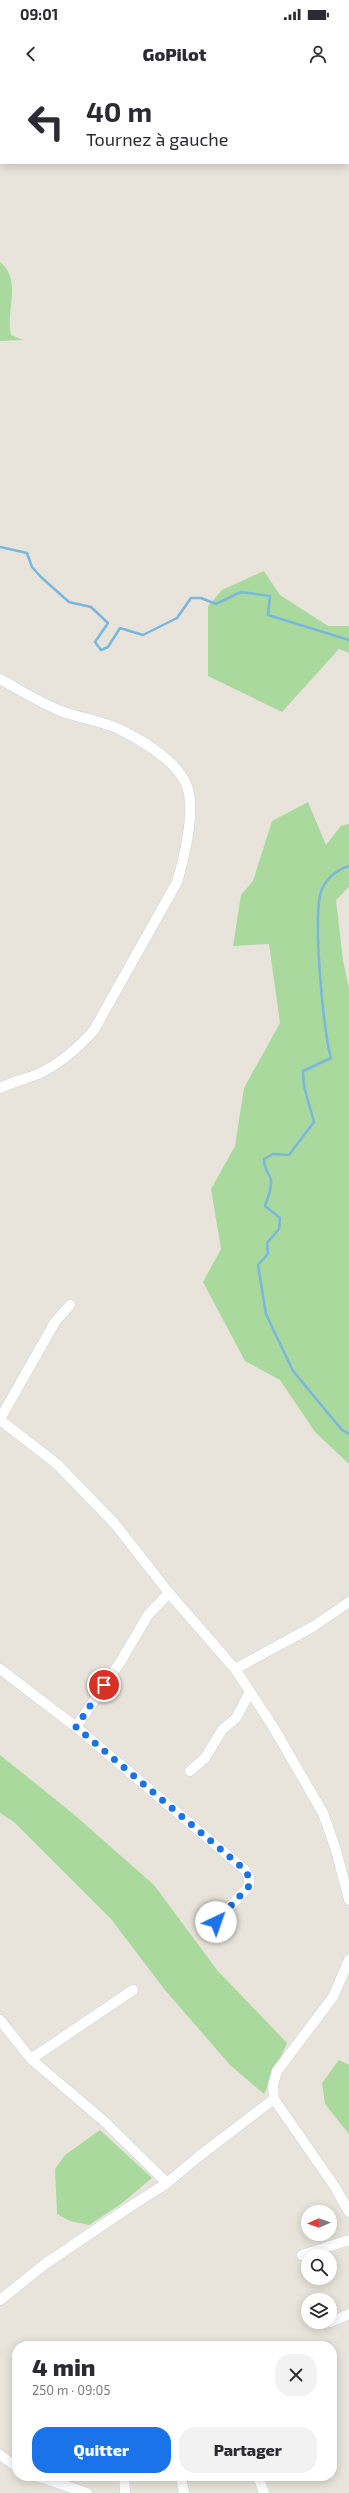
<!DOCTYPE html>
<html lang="fr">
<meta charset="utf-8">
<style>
body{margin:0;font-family:"Exo 2",sans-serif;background:#f2f2f3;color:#2b2b33;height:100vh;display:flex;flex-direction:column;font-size:15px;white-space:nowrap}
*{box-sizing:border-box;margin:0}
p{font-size:13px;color:#7c7c81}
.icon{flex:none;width:22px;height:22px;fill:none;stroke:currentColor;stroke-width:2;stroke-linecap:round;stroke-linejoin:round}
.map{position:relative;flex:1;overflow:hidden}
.side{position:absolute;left:12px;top:2261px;width:325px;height:140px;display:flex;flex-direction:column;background:#fff;border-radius:16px;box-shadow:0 2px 10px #0003}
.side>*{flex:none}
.guide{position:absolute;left:0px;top:0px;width:349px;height:84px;box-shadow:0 2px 10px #0003;background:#fff;color:#2b2b33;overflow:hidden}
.needle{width:26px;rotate:268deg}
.tools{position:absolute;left:301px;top:2125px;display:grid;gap:8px}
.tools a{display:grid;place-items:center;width:36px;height:36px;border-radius:50%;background:#fff;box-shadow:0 2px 10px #0003;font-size:20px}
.pin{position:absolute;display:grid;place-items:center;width:34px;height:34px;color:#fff;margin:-17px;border:2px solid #fff;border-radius:50%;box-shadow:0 1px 4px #0007}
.me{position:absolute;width:44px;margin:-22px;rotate:42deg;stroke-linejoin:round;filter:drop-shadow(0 0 3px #0008)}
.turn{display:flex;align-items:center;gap:14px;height:84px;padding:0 20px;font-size:18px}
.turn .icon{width:52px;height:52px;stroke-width:2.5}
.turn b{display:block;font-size:28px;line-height:34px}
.round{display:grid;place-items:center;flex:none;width:42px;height:42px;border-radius:16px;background:#f2f2f3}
.headline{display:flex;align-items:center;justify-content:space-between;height:68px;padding:0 20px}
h1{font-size:24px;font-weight:800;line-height:30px}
.primary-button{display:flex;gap:8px;margin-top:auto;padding:8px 20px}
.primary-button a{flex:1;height:46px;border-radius:16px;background:#1a73e8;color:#fff;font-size:16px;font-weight:800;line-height:46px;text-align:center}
.primary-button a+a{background:#f2f2f3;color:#2b2b33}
.status{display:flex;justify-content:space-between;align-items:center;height:28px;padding:0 20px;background:#fff;direction:ltr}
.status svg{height:11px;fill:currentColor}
header{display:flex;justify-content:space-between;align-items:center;height:52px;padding:0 20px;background:#fff;font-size:18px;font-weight:800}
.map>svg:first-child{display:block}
.green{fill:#aad99d}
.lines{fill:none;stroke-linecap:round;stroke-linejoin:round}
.stream{stroke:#79b7df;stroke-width:2.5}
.street-casing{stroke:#d0d1df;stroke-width:11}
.street{stroke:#fff;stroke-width:10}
.route{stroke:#1a73e8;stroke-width:7;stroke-dasharray:0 12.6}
</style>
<div class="status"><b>09:01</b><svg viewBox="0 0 49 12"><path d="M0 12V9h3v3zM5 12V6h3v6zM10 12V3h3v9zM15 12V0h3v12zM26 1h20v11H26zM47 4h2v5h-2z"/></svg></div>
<header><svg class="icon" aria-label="back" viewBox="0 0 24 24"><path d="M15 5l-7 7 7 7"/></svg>GoPilot<svg class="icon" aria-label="person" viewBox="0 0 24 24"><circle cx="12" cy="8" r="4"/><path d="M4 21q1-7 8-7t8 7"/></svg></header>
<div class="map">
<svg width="349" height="2413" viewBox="0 0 349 2413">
<rect width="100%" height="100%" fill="#e8e4db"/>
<!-- green -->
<path class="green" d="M0 182C23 201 5 230 11 255L23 260 0 261Z
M264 491 280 515 328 546H349V573L339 569 282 632 208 596V526L222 510Z
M308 722 326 765 341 746 349 744V807L336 820 343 880 349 909V1384L315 1352 280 1300 245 1281 203 1202 221 1169 211 1109 235 1066 244 1008 280 943 269 864 233 866 241 815 253 801 272 741Z
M0 1675 71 1732 154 1805 217 1890 287 1963 264 2014 230 1985 165 1910 111 1839 14 1742 0 1733Z
M339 1980 349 1985V2054L325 2024 322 2003Z
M100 2050 152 2098 121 2124 89 2145 70 2141 57 2134 55 2089 65 2075Z"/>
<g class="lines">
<!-- stream -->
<path class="stream" d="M0 467 27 473 32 487 41 497 69 522 91 527 108 543 95 562 101 570 108 567 120 548 143 555 177 538 191 518H201L216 524 241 512 270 516 268 535 349 560
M349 786C337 790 328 796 322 809 312 831 323 952 331 978L303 991 304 1006 314 1042 289 1075 273 1074 264 1079C264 1091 269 1092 271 1100 272 1108 268 1118 265 1126L280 1138 279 1149 267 1163 268 1174 258 1185 266 1234 293 1291 342 1350 349 1354"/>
<defs>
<path id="street" d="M0 599C20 610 40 623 61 631 82 639 105 641 125 652 146 663 176 681 186 704 197 726 184 779 177 802L94 950C78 968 60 984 38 994 26 999 12 1002 0 1008
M0 1339 55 1242 70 1225
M0 1340 57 1384 115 1444 169 1513 235 1589 272 1645 323 1733 336 1770 349 1820
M0 1589 76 1647 121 1581 148 1535 169 1513
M235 1589 314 1546 349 1522
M76 1647 244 1789 249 1797V1806L216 1842
M190 1691 205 1678 222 1650 236 1638 250 1612
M349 1880 333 1917 277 1991 273 2005 274 2019 335 2107 349 2132
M0 1940 31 1979 105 2042 167 2103
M31 1979 133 1910
M302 2175 349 2160
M0 2220 45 2184 128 2128 167 2103 198 2077 274 2019
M331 2242 349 2234
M0 2375 17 2387
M37 2396 87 2413
M124 2396 125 2413
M181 2396 184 2413
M258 2396 264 2413"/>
</defs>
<!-- street casing -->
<use href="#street" class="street-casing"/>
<!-- street -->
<use href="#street" class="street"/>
</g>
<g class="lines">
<!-- route -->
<path class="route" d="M104 1605 76 1647 244 1789 249 1797V1806L216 1842"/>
</g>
</svg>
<div class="tools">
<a><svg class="needle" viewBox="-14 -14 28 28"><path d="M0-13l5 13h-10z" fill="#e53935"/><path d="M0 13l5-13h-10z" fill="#7c7c81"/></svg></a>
<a><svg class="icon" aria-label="search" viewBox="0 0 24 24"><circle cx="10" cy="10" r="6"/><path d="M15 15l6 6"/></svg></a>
<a><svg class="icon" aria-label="layers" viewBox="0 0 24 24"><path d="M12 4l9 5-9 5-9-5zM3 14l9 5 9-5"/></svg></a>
</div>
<div class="pin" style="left:104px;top:1605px;background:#d93025"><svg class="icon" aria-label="arrive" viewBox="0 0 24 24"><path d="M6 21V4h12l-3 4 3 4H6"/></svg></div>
<svg class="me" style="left:216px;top:1842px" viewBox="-20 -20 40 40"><circle r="19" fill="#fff"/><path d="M0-13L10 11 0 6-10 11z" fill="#1a73e8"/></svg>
<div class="guide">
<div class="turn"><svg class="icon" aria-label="left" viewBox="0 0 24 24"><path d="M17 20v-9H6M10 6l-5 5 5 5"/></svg><div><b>40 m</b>Tournez à gauche</div></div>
</div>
<section class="side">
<div class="headline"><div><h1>4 min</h1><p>250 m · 09:05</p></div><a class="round"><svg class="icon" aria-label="close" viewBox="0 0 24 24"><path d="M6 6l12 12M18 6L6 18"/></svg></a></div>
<div class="primary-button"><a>Quitter</a><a>Partager</a></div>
</section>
</div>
